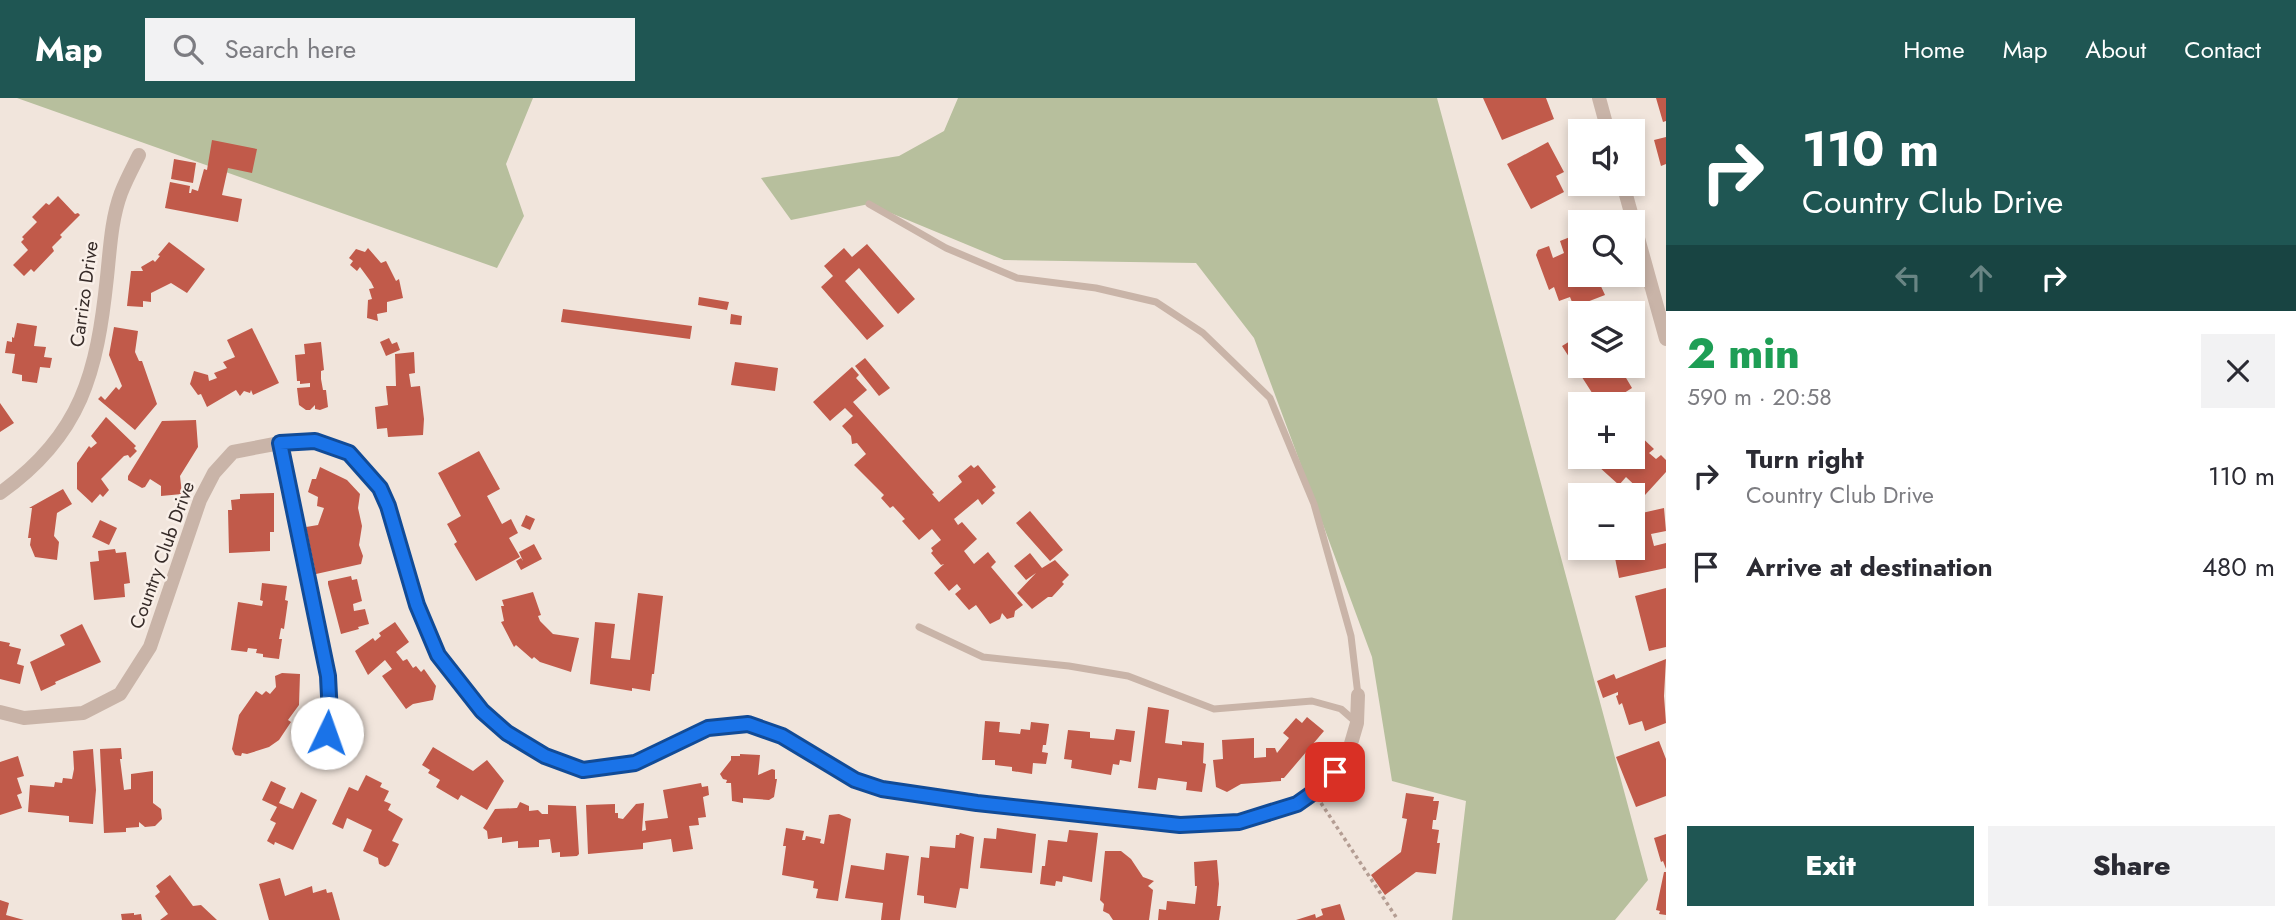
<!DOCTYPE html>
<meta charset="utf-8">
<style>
body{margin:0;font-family:Jost,sans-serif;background:#f2f2f3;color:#2b2b33;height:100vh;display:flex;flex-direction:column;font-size:26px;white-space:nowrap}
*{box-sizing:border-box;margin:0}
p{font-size:23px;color:#7c7c81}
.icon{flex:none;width:38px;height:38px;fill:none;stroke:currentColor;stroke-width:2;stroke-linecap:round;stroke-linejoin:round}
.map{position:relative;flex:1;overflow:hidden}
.panel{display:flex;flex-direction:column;background:#fff;width:630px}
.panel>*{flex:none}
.banner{background:#1f5653;color:#fff;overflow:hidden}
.buttons{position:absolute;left:1568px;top:21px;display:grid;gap:14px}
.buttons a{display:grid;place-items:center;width:77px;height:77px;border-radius:0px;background:#fff;box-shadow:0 4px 10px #0003;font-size:35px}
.pin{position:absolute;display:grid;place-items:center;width:60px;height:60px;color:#fff;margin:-30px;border-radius:14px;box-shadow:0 4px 10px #0006}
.me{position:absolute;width:77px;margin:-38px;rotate:3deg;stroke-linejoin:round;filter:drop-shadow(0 0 5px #0008)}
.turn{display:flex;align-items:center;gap:24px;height:147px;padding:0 21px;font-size:32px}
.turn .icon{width:91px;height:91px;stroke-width:2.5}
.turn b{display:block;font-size:49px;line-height:60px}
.lanes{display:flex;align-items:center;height:66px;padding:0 21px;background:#0003;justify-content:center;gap:35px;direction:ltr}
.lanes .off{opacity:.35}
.round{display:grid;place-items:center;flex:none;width:74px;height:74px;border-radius:0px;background:#f2f2f3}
.summary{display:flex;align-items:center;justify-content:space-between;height:119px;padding:0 21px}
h1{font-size:42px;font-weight:800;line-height:52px;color:#1e9e55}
.cta{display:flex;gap:14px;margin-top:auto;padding:14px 21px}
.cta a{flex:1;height:80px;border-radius:0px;background:#1f5653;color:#fff;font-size:28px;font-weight:800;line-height:80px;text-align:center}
.cta a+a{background:#f2f2f3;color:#2b2b33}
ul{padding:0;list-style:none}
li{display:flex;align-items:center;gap:21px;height:91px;padding:0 21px}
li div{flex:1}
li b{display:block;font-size:26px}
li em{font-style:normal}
header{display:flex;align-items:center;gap:42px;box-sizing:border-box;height:98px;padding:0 35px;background:#1f5653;color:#fff}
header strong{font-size:33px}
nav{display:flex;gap:38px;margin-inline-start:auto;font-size:24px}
.search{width:490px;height:63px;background:#f2f2f3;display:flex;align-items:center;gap:18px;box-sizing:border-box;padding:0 24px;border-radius:0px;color:#7c7c81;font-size:26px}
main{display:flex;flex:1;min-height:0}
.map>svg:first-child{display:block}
.green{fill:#b7bf9d}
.building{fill:#c15a4a}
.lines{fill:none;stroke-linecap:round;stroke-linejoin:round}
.path{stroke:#b49d93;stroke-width:3.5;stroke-dasharray:3.5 3.5;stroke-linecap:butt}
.lane{stroke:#c9b4a8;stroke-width:7}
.street{stroke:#c9b4a8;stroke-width:14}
.route-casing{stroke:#114b97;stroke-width:18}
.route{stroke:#1a73e8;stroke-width:12}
.labels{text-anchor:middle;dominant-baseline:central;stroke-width:5;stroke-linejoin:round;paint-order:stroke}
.street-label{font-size:19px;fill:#362b28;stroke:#f9efe8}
</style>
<header>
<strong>Map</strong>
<div class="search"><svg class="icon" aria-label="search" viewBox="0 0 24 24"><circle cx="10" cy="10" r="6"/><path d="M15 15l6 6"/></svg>Search here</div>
<nav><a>Home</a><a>Map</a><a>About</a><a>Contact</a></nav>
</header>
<main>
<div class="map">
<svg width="1666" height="822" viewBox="0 0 1666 822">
<rect width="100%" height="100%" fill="#f1e5dc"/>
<!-- green -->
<path class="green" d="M17 0H533L506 66 524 118 497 170Z
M958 0H1437L1648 782 1615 822H1452L1466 703 1392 683 1372 559 1254 240 1196 165 1004 162 869 106 791 122 761 80 899 58 944 33Z"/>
<!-- building -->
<path class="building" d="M1483 0H1546L1554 21 1502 42Z
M1656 0H1666V23L1663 24Z
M1666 39V66L1661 68 1654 42Z
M212 42 257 51 252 75 228 70 222 97 242 101 238 124 165 110 170 84 190 88 189 95H191L192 91 198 93 204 71 207 72Z
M1548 44 1564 74 1556 78 1564 94 1531 111 1507 66Z
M174 61 196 65 193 85 171 81Z
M58 98 75 116 78 115 80 117 60 137 62 139 52 149 54 153 34 174 31 171 24 178 13 167 28 152 21 144 24 141 22 139 37 124 32 119 46 105 49 107Z
M1580 135V177H1585L1590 187 1599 184 1605 197 1574 209 1570 199 1559 203 1554 189 1549 192 1536 157 1538 152 1549 148 1553 160 1564 155 1560 143Z
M169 144 205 171 187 195 171 185 151 195V204L143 203V209L127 208 131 173H143L141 169 153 162 155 164 160 158 158 157Z
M867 146 915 201 898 216 859 170 845 183 884 228 867 242 821 189 833 178 824 168 844 150 852 159Z
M368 150 381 165 386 163 396 183 399 181 403 200 387 204V214L377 216 378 223 367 220 368 202 372 201 369 191 374 190 371 184 360 169 357 173 350 167 353 163 349 160 356 151 365 154Z
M699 199 729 204 727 212 698 207Z
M563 211 692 228 690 241 561 224Z
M731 216 742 218 741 227 730 226Z
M17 225 37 228 34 248 46 249 44 259 52 260 50 270 40 269 37 285 22 283V277L12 275 15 256 5 255 7 243 12 244V239L14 240Z
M114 229 138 233 135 254 139 263H142L157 306 135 332 98 301 101 298 105 302 116 289 119 292 122 288 109 257Z
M252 230 279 285 253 297 251 292 250 295 244 293 240 298 236 292 207 309 201 296 198 297 190 286 194 273 208 277 209 283 217 280 214 275 227 270 223 264 235 259 227 242Z
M1580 237V268H1619L1632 290 1613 302 1608 294 1596 301 1562 248Z
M389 240 392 246 397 244 400 252 386 258 380 244Z
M321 244 324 272 321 273V281L323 292H326L328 309 320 312 315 311V307L310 312H306L299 307 297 290 310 289V285L300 286V283H297L295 257 305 256 304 246Z
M414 254 415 275 409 276 411 289 420 288 424 321 423 337 388 339 387 330 377 331 375 309 388 307 386 288H396L395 256Z
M865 260 890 290 879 298 855 268Z
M735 264 778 270 775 293 731 287Z
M852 269 859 277 856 280 867 292 853 304 934 395 932 396 939 404 962 384 958 378 971 367 974 370 978 367 996 389 992 392 995 395 982 407 978 401 954 421 958 427 962 424 977 441 964 453 974 466 988 454 996 464 991 469 1023 507 1015 513 1014 519 1007 521 1002 515 1000 521 990 526 976 507 969 512 955 496 961 491 957 486 949 493 934 475 944 466 941 467 931 455 933 453 931 450 941 442 932 431 919 442 902 423 905 421 893 408 890 410 881 400 884 397 854 367 866 356 857 345 852 346 851 338 842 328 853 318 845 310 830 323 813 304Z
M0 305 14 325 0 334Z
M106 319 136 348 134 350 137 353 130 360 128 357 124 358 101 381 109 392 103 399 100 396 92 405 77 391V365L89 348 91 350 97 345 91 338Z
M196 322 198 349 180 378 182 396 161 398V388L150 381 145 389 142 390 128 382V378L162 323Z
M1633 331 1654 351 1649 355 1656 361 1661 357 1666 362V374L1645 397 1626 379 1619 387 1598 368 1605 361 1602 359H1633Z
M479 353 500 391 487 398 502 426 511 421 518 435 509 440 520 459 476 483 454 446 457 444 447 426 461 418 438 375Z
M320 369 347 382 360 396 358 410 362 428 359 447 363 458 361 466 316 476 306 429 318 427 324 410 317 408 318 399 308 394 312 381H316Z
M63 391 72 406 57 415 54 438 59 444 57 462 35 459 30 447 31 440H28L32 410H29Z
M274 395V434H270V453L229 455 228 412H232L231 402 240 401V396Z
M1664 410 1666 433 1651 436 1654 448 1666 445V470L1619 480 1613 450H1633V417Z
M1030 413 1063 452 1050 463 1016 425Z
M526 417 535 421 530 432 521 428Z
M100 422 117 430 109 447 92 439Z
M534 446 542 461 521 472 516 463 521 460 523 463 519 454Z
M115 451 116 455 126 454 130 485 124 486 125 499 94 502 90 464 99 463 98 453Z
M1030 455 1042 470 1055 462 1069 477 1062 484 1064 486 1052 499H1048L1032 511 1017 495 1036 475 1026 482 1014 468Z
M351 478 352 482 357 481 362 503 353 506 354 513 365 511 369 526 358 529 359 531 341 536 328 486V483Z
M262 485 287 488 285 502 288 503 284 531 281 530 279 541H282L279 561 263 559V556L256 555 257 551 248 550 247 554 231 552 238 504 262 508 263 503 260 502Z
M1666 490V549L1649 553 1635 498Z
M533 494 541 517 538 518 540 523 553 536 579 540 571 574 540 564 534 559 532 561 516 547 514 549 501 524 504 523 501 508H504L502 502Z
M638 495 663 498 654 576H652L650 593 632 590V593L590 586 595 524 615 526 611 560 630 562Z
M395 524 409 544 396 554 403 563 407 561 413 570 416 568 421 574 424 571 436 588 433 602 413 606 406 611 382 578 392 571 385 562 368 577 355 553 373 540 375 543 381 538 379 535Z
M82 526 101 564 55 584 56 586 41 593 30 564 65 547 60 537Z
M0 543 10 545 9 548 21 551 17 566 24 568 20 586 0 581Z
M1666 561 1664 598 1666 625 1645 633 1642 623 1629 627 1622 605 1619 607 1616 598 1618 597V594L1603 600 1597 583 1614 576 1616 581Z
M282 575 300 576 299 607 288 622 291 624 279 642 269 649 247 656 242 655 241 658 235 657 232 651 239 617 256 593 262 597 266 593 270 596 276 589 275 578Z
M1148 609 1169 612 1165 645 1182 647V643L1204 645 1203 665 1206 666 1202 694 1186 692 1187 684 1158 680 1156 692 1138 690Z
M1307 619 1324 633 1284 680H1281V683L1241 686 1227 694 1216 689 1213 662 1223 661 1222 642 1254 640V660L1266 659V650H1275L1277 655 1289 640 1283 635 1296 620 1302 625Z
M985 623 1000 624 999 634 1020 636 1021 631 1030 632 1031 624 1049 626 1046 647H1043L1042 654 1048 655 1046 666 1033 665 1032 676 1012 673V669L995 667V662H982Z
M1116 631 1135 633 1131 664 1120 662 1119 667 1113 666 1111 677 1071 670 1072 662 1064 661 1068 632 1090 634V640L1114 642Z
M1659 643 1666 661V698L1636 709 1616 659Z
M433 649 473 673 487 662 504 683 487 712 461 697 458 702 436 689 440 682 428 675 430 672 422 667Z
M121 650 122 661H120L124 692 131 691V676L153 673V705L161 711 162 721 155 728 145 729 139 724V729L126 730V734L104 735 100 651Z
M93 651 96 692 93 726 69 724V718L28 714 30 687 54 689 55 684 62 685 63 680 72 681 74 671 73 653Z
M740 656 760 657 758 677 772 671 775 672V681H777L774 699 769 702 743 700V705L732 703 731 685H726L727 682 723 681 720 676 731 662V658H740Z
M18 658 24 678 17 680 22 695 17 697 22 710 0 717V664Z
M366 677 382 685 380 689 389 693 384 703 391 706 388 712 403 721 392 743 399 746 389 767 385 769 379 766 378 760 363 753 372 732 347 720 343 731 332 726 349 689 358 693Z
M271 683 286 690 279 705 293 711 301 694 317 702 293 752 275 744 274 747 267 743 276 725 270 722 277 709 262 702Z
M701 685 702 689 708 688 709 697 703 699 706 719 698 720 699 727 689 728 693 751 673 754 671 741 643 745V751L588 756 586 707 615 706V715H618V720L623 721 636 706 644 705 642 733 646 732 645 723 668 720 663 692Z
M1406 695 1434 699 1433 703H1439L1436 722H1433L1432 731 1439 732 1437 745H1440L1436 776 1416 774 1385 797 1371 777 1401 754 1407 721 1402 720Z
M520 704 529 708V713L538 712 542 716H548V707L576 708 579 756 577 758 560 759V754L552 755 550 741 539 742V749L518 750V743L502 745V739L488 741 487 733 483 730 495 711 517 710Z
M839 716 851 721 838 803 816 800 818 791 813 790 814 783 782 777 786 748H783L786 730 804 733 802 742H805L806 738 821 741 820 745 824 746 829 717Z
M997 730 1036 736 1032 775 980 770 984 740 996 741Z
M1069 732 1098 735 1092 784 1063 778 1062 784 1056 783 1055 788 1040 786 1042 768H1045L1048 742 1067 744Z
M960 735 974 739 968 791 960 790 956 810 924 805V798L917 797 921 759 929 760 930 748 955 750 956 737H959Z
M1666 736V771L1663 763 1661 764 1654 740Z
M1105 753H1121L1131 761 1143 779 1154 783 1148 788 1153 792 1149 822H1113L1109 816 1103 813 1104 806 1100 802Z
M886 755 909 758 900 822H881L883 805 845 800 851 767 884 772Z
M1217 762 1219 786 1217 808H1221L1219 822H1158L1159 811 1166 812 1167 803 1195 806 1197 788H1195L1194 764Z
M1664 774H1666V817L1659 816 1660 813 1656 812Z
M170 777 193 808 201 807 217 822H160L168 816 155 798 160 794 156 788Z
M280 780 285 798 312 788 313 795 326 791 327 795 332 794 340 822H269L259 786Z
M0 802 9 805 6 817 24 822H0Z
M1340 806 1345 822H1296L1315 816 1316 820 1323 817 1321 811Z
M134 815V817L141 816 142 822H122L121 816Z"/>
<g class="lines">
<!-- path -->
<path class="path" d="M1321 705 1398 822"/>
<!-- lane -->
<path class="lane" d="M869 106 946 150 1017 180 1096 190 1156 204 1203 235 1270 300 1314 406 1351 538 1358 597
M919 529 983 559 1069 568 1128 578 1214 611 1312 603 1341 611 1357 625"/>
<!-- street -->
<path class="street" d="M1599 0 1608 33
M1623 86 1666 241
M280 345 328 578 330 618 324 651
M0 395C82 337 97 274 107 179 110 152 111 122 121 95 126 82 133 69 139 57
M0 614 24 620 83 615 120 596 150 549 200 402 214 375 233 354 280 345 315 343 349 355 380 390 388 408 417 507 438 557 482 613 507 635 545 658 583 672 635 665 708 630 748 626 782 638 855 682 882 691 977 705 1180 727 1239 725 1297 706 1314 694 1335 674 1350 649 1357 625 1358 597"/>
</g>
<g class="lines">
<defs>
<path id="route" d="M327 635 330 618 328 578 280 345 315 343 349 355 380 390 388 408 417 507 438 557 482 613 507 635 545 658 583 672 635 665 708 630 748 626 782 638 855 682 882 691 977 705 1180 727 1239 724 1297 706 1314 694 1335 674"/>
</defs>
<!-- route casing -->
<use href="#route" class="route-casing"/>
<!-- route -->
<use href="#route" class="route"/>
</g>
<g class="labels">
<!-- street labels -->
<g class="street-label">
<text transform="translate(84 196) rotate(-82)">Carrizo Drive</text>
<text transform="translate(162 457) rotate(-70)">Country Club Drive</text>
</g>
</g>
</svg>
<div class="buttons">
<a><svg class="icon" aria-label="sound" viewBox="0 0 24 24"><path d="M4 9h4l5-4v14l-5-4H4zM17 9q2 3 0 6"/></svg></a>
<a><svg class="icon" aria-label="search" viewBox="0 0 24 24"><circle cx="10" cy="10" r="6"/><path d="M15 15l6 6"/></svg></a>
<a><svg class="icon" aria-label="layers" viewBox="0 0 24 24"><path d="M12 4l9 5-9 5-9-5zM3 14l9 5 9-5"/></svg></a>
<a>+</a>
<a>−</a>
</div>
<div class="pin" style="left:1335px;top:674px;background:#d93025"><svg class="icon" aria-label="arrive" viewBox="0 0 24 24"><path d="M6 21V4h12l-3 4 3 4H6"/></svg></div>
<svg class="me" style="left:327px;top:635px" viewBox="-20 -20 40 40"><circle r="19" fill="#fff"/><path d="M0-13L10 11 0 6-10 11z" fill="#1a73e8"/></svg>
</div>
<section class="panel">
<div class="banner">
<div class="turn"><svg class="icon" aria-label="right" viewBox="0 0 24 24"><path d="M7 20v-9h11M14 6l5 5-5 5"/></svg><div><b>110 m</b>Country Club Drive</div></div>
<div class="lanes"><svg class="icon off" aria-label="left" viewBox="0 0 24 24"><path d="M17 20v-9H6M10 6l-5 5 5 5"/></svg><svg class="icon off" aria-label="ahead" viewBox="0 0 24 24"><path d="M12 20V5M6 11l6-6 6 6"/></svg><svg class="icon" aria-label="right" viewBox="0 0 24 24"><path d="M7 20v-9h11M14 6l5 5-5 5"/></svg></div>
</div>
<div class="summary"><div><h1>2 min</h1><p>590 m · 20:58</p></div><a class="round"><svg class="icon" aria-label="close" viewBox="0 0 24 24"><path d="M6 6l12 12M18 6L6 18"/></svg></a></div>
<ul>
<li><svg class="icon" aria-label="right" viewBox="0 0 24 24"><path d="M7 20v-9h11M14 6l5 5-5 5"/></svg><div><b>Turn right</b><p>Country Club Drive</p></div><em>110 m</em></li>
<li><svg class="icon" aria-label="arrive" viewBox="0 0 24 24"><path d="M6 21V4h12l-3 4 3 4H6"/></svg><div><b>Arrive at destination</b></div><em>480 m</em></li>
</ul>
<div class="cta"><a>Exit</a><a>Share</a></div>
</section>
</main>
